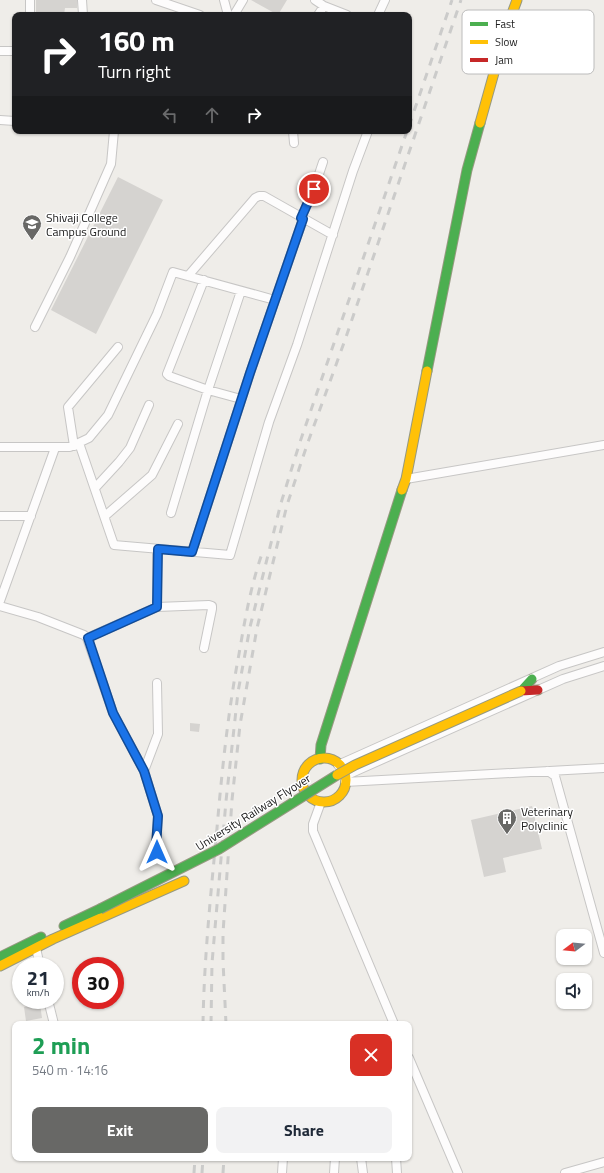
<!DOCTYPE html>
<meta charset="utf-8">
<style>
body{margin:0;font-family:"Titillium Web",sans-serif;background:#f2f2f3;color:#1f2937;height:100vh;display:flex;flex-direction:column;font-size:15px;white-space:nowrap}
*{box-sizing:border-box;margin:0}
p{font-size:13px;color:#747a83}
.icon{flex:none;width:22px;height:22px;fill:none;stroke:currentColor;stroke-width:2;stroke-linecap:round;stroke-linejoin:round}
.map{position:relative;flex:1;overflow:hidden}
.panel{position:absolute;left:12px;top:1021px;width:400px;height:140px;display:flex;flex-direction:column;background:#fff;border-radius:8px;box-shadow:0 1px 3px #0004}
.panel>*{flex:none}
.top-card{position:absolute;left:12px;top:12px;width:400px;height:122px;border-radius:8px;box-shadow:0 1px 3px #0004;background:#202124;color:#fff;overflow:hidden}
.needle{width:26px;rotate:254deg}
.fabs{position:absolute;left:556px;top:929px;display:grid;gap:8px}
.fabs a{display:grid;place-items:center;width:36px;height:36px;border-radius:8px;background:#fff;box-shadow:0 1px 3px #0004;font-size:20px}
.speed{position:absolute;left:12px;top:957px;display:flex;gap:8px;font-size:20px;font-weight:700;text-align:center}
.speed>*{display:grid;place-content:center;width:52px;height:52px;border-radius:50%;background:#fff;box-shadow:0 1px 3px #0004;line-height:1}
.speed small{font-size:10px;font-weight:400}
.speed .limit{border:6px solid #d22;background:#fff;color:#111}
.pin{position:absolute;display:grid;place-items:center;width:34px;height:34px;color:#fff;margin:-17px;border:2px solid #fff;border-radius:50%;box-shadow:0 1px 4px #0007}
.me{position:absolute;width:44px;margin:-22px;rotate:0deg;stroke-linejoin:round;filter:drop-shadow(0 0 3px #0008)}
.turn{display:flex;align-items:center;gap:14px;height:84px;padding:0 20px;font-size:18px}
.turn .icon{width:52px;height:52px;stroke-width:2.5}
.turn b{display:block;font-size:28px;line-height:34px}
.lanes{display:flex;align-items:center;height:38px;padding:0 20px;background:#0003;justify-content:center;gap:20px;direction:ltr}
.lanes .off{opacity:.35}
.round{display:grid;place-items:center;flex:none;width:42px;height:42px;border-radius:8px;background:#f2f2f3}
.summary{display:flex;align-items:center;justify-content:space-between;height:68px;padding:0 20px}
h1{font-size:24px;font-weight:700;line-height:30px;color:#1e9e55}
.button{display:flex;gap:8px;margin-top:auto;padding:8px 20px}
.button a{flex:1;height:46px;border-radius:8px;background:#686866;color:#fff;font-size:16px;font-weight:700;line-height:46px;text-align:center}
.button a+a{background:#f2f2f3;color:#1f2937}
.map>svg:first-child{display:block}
.building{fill:#d5d3d0}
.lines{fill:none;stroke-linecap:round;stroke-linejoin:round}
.street-casing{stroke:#c7c6c5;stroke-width:10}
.fast-casing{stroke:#969980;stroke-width:11}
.slow-casing{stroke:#969980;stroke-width:11}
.jam-casing{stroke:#969980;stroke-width:11}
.street{stroke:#fdfcfc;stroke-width:8}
.fast{stroke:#4caf50;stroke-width:9}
.slow{stroke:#ffc107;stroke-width:9}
.jam{stroke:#c62828;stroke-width:9}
.rail{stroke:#cbcbca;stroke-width:3;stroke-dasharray:8 8;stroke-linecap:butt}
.fast-bridge-casing{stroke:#969980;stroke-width:11;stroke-linecap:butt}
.slow-bridge-casing{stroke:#969980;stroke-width:11;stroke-linecap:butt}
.fast-bridge{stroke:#4caf50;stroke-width:9}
.slow-bridge{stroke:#ffc107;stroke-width:9}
.route-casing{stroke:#114b97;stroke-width:10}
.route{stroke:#1a73e8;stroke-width:7}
.labels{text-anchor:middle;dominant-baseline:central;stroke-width:3;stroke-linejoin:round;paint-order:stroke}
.poi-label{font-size:12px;fill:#202020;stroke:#fff;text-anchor:start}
.street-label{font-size:12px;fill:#202020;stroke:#fff}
.key{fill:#fff;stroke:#bcbcbc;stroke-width:1}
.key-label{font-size:11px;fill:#202020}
</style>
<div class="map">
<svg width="604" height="1173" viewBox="0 0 604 1173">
<rect width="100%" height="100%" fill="#efede9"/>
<!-- building -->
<path class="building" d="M36 0H77V8H65L64 15H36Z
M251 0H287L278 15Z
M118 177 163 200 96 334 51 310Z
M190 723 200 724 199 732 190 731Z
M532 806 542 849 503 858 506 872 484 877 471 820Z
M40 1004 42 1018 26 1021 24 1007Z"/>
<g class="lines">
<defs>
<path id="street" d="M30 0V15
M82 0 83 15
M156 0 200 15
M224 0 228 15
M315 0 324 6 347 15
M234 15 243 0
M318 15 324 6
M378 15 385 0
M0 51H15
M0 120 15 121
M293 131 294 143
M301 218 314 189 323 162
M188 276 255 198 259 196H264L333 235
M204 280 167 374 169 376 208 390 241 399
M35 327 70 257 111 164 114 131
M79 443 114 545 230 555 269 422 297 345 353 171 368 131
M74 446 68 407 118 347
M0 447H70L89 438 108 415 157 314 173 272 275 300
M406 479 604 445
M95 488 119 462 130 448 149 405
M171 513 208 390 241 291
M0 516H31
M105 516 152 475 178 424
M192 552 250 373 303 219
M0 601 55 448
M0 606 38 617 84 635 87 638 113 713 144 771 158 816 156 847 157 853
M157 607V549
M87 638 157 607 209 605 212 606V609L204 648
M338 765 559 666 604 652
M144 771 158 734 157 683
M548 771 555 776 604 953
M347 775 563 679 604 666
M345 782 604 768
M321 802 313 824V831L394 1024
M36 948 40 966
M48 1000 54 1024
M409 1058 458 1173
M361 1158 363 1173
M396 1158 397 1173
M282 1173 283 1158
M334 1173 335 1158
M565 1173 604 1162"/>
<path id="fast" d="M427 371 467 170 480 123
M521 691 532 679
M320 759 321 745 402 490
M64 926 100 909
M0 957 41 937"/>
<path id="slow" d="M480 123 506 30 517 0
M402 490 406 479 427 371
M302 780a22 22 0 1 1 44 0a22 22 0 1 1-44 0Z
M0 966 53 939 184 881"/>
<path id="jam" d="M521 691 538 690"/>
</defs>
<!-- street casing -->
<use href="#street" class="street-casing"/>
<!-- fast casing -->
<use href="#fast" class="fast-casing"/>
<!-- slow casing -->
<use href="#slow" class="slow-casing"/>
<!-- jam casing -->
<use href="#jam" class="jam-casing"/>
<!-- street -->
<use href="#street" class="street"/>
<!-- fast -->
<use href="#fast" class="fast"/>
<!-- slow -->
<use href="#slow" class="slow"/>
<!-- jam -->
<use href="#jam" class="jam"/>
<!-- rail -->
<path class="rail" d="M409 126 452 0
M203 1024C204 958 211 893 217 828 222 770 228 712 239 654 245 619 251 584 263 551
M211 1024 212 963 226 801 238 692 250 627 281 503 300 442 407 131
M226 1024 223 961V933L232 800 240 725 257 628 287 505 307 445 345 340 461 0
M194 1173 195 1158
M202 1173 203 1158
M223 1173 224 1158"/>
<defs>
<path id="fast-bridge" d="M100 909 219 849 337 775"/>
<path id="slow-bridge" d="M337 775 355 765 521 691"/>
</defs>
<!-- fast-bridge casing -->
<use href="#fast-bridge" class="fast-bridge-casing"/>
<!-- slow-bridge casing -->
<use href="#slow-bridge" class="slow-bridge-casing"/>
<!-- fast-bridge -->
<use href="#fast-bridge" class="fast-bridge"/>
<!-- slow-bridge -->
<use href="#slow-bridge" class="slow-bridge"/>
</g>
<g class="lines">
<defs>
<path id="route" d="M157 852 156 847 158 816 144 771 113 713 88 638 157 607 158 549 192 552 250 373 303 219 301 218 314 189"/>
</defs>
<!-- route casing -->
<use href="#route" class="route-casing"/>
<!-- route -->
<use href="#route" class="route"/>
</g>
<!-- icons -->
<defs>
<symbol id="university-pin" viewBox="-11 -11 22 30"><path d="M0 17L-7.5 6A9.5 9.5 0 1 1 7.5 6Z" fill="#686866" stroke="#fff"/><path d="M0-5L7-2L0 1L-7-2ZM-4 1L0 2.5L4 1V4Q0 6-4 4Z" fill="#fff"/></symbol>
<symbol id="building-pin" viewBox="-11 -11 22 30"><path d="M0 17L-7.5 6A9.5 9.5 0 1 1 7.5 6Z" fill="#686866" stroke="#fff"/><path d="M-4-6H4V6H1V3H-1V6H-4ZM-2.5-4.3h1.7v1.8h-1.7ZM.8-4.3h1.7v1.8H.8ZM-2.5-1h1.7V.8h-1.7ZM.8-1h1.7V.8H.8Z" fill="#fff"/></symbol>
</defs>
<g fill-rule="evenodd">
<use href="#university-pin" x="21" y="213" width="22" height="30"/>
<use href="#building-pin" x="496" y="807" width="22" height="30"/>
</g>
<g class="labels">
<!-- poi labels -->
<g class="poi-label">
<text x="46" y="217">Shivaji College<tspan x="46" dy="14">Campus Ground</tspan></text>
<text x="521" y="811">Veterinary<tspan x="521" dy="14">Polyclinic</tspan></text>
</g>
<!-- street labels -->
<g class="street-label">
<text transform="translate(253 812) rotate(-32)">University Railway Flyover</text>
</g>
</g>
<!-- legend -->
<rect x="462" y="10" width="132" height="64" rx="6" class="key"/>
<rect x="470" y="22" width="18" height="4" fill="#4caf50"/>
<rect x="470" y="40" width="18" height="4" fill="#ffc107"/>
<rect x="470" y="58" width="18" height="4" fill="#c62828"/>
<g class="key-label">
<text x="495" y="28">Fast</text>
<text x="495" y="46">Slow</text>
<text x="495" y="64">Jam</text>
</g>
</svg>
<div class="fabs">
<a><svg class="needle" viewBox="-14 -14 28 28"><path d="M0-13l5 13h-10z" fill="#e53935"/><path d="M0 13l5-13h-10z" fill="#747a83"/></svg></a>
<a><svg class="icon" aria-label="sound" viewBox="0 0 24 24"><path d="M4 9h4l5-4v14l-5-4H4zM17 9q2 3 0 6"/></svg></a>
</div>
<div class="speed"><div>21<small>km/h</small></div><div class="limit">30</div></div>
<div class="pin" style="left:314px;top:189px;background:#d93025"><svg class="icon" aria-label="arrive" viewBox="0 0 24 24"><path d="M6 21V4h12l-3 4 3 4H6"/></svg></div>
<svg class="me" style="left:157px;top:852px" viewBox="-20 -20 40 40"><path d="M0-17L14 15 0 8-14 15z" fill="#1a73e8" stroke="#fff" stroke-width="4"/></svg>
<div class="top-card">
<div class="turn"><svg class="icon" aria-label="right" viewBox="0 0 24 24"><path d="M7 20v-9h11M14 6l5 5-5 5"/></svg><div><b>160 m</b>Turn right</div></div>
<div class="lanes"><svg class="icon off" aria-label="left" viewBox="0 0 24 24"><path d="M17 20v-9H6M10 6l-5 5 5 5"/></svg><svg class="icon off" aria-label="ahead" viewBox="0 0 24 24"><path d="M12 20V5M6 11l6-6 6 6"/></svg><svg class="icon" aria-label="right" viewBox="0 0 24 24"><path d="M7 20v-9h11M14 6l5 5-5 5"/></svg></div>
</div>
<section class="panel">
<div class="summary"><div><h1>2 min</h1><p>540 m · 14:16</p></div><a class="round" style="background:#d93025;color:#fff"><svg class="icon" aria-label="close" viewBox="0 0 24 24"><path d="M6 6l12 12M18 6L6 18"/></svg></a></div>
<div class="button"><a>Exit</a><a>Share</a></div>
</section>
</div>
